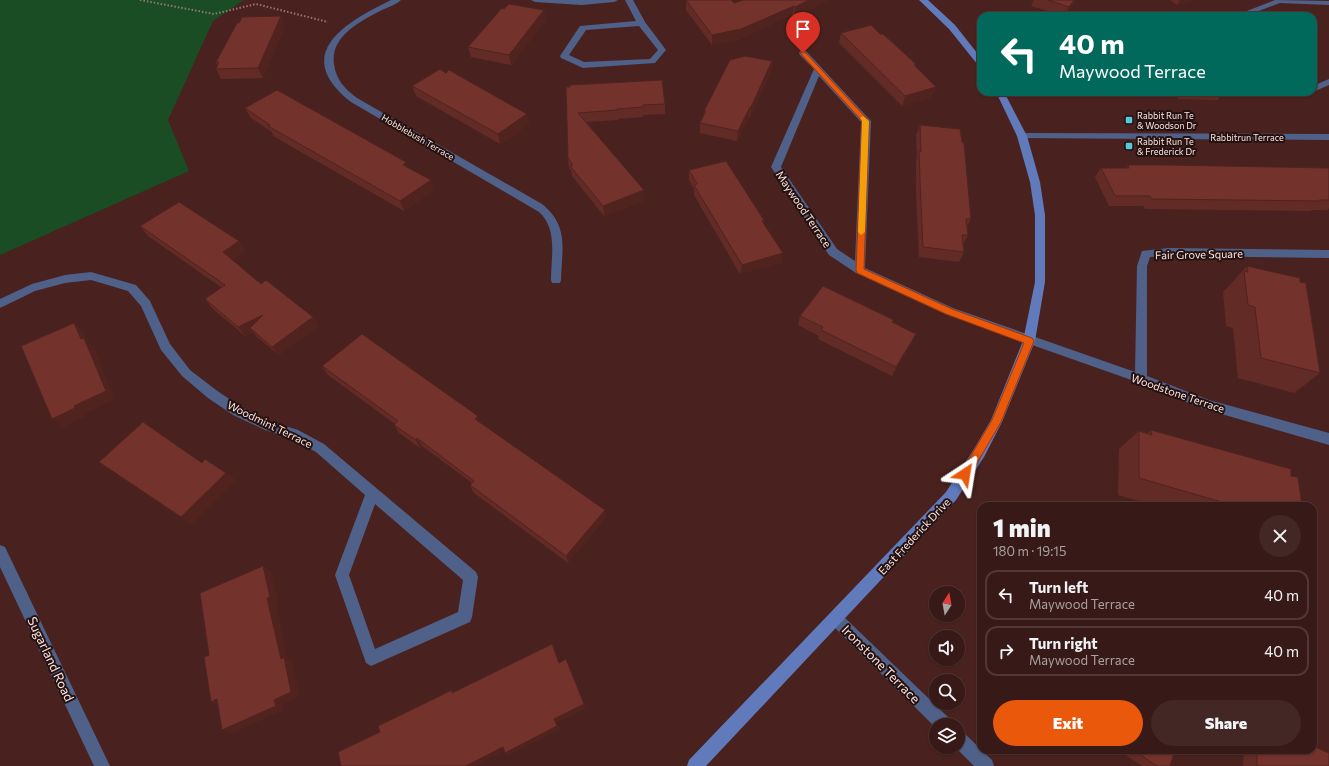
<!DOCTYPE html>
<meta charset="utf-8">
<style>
body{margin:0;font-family:Commissioner,sans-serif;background:#422724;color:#f1f3f6;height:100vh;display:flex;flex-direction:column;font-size:15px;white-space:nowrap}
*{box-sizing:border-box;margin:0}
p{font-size:13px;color:#aaa1a1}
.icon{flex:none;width:22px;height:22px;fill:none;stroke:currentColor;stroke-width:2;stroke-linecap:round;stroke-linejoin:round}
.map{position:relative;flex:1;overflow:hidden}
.details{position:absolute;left:977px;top:502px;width:340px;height:252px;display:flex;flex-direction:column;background:#371a17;border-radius:12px;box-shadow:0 1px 3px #0004,0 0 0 1px #513836}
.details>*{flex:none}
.top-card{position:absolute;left:977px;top:12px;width:340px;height:84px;border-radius:12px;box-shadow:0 1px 3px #0004,0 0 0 1px #513836;background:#00695c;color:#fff;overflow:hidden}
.needle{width:26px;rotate:11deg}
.buttons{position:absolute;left:929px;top:586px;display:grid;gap:8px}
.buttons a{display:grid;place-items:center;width:36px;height:36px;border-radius:50%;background:#371a17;box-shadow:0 1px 3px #0004,0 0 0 1px #513836;font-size:20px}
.pin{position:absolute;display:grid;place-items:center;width:34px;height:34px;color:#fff;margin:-41px -17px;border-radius:50% 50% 50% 0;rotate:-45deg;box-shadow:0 0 4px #0007}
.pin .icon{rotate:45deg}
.me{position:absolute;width:44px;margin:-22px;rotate:33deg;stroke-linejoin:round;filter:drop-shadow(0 0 3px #0008)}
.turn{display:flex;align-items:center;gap:14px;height:84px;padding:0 16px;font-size:18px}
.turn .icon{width:52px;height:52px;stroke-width:2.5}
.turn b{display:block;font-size:28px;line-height:34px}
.round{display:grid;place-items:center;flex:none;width:42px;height:42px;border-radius:21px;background:#422724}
.head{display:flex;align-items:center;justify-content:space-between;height:68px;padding:0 16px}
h1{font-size:24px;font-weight:800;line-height:30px}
.action{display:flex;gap:8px;margin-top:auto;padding:8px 16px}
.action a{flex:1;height:46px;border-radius:24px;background:#ea580c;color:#fff;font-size:16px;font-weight:800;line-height:46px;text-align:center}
.action a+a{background:#422724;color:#f1f3f6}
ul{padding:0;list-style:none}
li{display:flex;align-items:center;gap:12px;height:50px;margin:0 8px 6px;padding:0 8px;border:2px solid #513836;border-radius:12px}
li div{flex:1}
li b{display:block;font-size:15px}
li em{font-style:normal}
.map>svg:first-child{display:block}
.green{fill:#1a4d23}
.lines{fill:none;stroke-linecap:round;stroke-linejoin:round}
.path{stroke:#987673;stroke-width:2;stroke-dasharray:1.5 2;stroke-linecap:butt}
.street{fill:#4f6089;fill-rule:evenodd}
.secondary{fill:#617abb;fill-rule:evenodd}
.wall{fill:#632b26}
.shaded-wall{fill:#50231f}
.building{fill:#73322c;stroke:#50231f}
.route{fill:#ea580c;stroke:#983908}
.slow{fill:#f59e0b}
.poi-dot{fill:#53cbda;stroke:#231210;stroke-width:1.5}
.labels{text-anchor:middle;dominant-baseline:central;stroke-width:4;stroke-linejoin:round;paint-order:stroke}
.far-poi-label{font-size:9px;fill:#fee3e0;stroke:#231210;text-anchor:start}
.far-street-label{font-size:9px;fill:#fee3e0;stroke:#231210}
.street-label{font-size:11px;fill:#fee3e0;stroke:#231210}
.near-street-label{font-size:13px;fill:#fee3e0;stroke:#231210}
</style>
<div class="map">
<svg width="1329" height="766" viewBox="0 0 1329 766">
<rect width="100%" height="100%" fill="#49221f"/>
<!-- green -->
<path class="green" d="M0 0H244L213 21 168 120 189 171 0 255Z"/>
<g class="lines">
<!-- path -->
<path class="path" d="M140 0 214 14 256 4 328 22"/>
<!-- street -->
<path class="street" d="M391 0H401C396 5 388 7 382 10 361 21 330 36 334 64 336 80 345 89 357 98L542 204C569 226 562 248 561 280L560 283H552L551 280C551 257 558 229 539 212L351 102C290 54 346 22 391 0Z
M531 0H618L614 2 582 5 535 2Z
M625 0H633L645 22 666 50 655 63 583 68 561 58 560 56 580 26 636 21ZM639 26 658 50 650 59 584 62 569 55 586 30Z
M1275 0 1329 1V5L1280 3 1245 16H1234Z
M800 51H806L871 121 865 268 953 308 1135 372 1137 266 1142 251 1168 248 1329 250V258L1168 256 1150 257 1147 266V376L1209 400 1329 433V445L1204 409 1137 382 945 314 856 273 829 255 771 167 814 69 800 55 799 53ZM819 76 861 122 855 261 837 249 781 167Z
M1329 79V85L1313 92V86Z
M1248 92H1310L1306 95H1252Z
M1022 133 1329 134V140L1019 138 1017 136 1019 134Z
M91 272 136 285 150 301 170 344 190 370 216 390 241 407 272 422 298 430 324 444 476 572 478 577 472 617 470 622 371 666 366 663 335 575 365 495 316 452 290 438 265 430 233 415 208 398 182 376 161 350 141 306 128 291 91 280 65 283 35 291 0 308V299L32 284 65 275ZM375 504 463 580 458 612 375 649 349 575Z
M0 545 5 547 110 766H94L0 567Z
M836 612 841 614 950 719 952 725H936V728L831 624 829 619 831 614Z
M958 731 964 733 992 760 994 766H974L955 747H958Z"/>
<!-- secondary -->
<path class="secondary" d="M919 0H928L955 25 981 58V66L978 65 949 29Z
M996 92H1004L1027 136 1040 182 1045 215V282L1035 341 1002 422 984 457 956 500 706 766H687L689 760 946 492 974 449 991 420 1023 341 1035 282V215L1030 182 1017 136Z"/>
</g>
<!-- wall -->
<path class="wall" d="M686 0 734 3 828 0 794 17 792 15 740 39 712 45 686 10Z
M1034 0H1076L1065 16 1031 6Z
M1170 0H1194L1177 5Z
M504 9 544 10 546 20 511 65 471 57 468 47Z
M1139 12 1180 16H1137Z
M239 23 285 26 263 78 221 79 216 69 217 66 216 62Z
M841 33 880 34 916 64 915 67 932 97 902 106 839 43Z
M772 61 771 71 750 117H749L737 141 700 133V123L704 114V111Z
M412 86 527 114 529 124 500 144 416 96Z
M566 87 665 104V114L643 115V117L618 119V120L586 122 645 200 604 216 572 176 571 170 569 168 568 158Z
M1174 92H1223L1218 100 1178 99Z
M245 108 408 168 434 190 404 211 273 136 272 132 251 118Z
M920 125 971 219 967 226 968 235 963 245 964 252 959 262 919 257 916 191V161L917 157 916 135Z
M1128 165 1329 168V208L1327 210H1312L1310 211 1145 209 1143 206H1109L1095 177 1101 168H1127Z
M689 170 764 220 763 223 782 262 740 274 694 195V189L689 180Z
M140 226 239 241 245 250 232 260 261 284 313 317 319 326 279 355 257 337 253 332 245 336 212 308 205 299 222 288 148 236Z
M1247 266 1320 373 1294 393 1238 378 1233 328 1226 326 1223 292 1227 288Z
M800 316 894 320 892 323 912 343 892 376 818 339 819 336 798 325Z
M322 366 481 423 605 510 606 517 568 563 474 493 470 485 472 483 422 446 420 448 399 433 394 425 395 424 328 375Z
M1151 430 1291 476 1302 506H1156L1118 495 1119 449 1139 431 1148 433Z
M99 462 202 463 226 473 235 480 191 524Z
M1118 750H1175L1170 766H1142Z
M1244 750H1313L1329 766H1243Z"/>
<!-- shaded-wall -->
<path class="shaded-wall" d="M809 0H828L794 17 795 7Z
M1074 0H1076L1065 16 1069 7Z
M1180 0H1194L1177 5Z
M794 6 792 15 740 39 712 45V35Z
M544 10 546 20 511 65 509 55Z
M281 16 285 26 263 78 258 68Z
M772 61 771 71 750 117 751 107Z
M936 87 932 97 902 106 905 96Z
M750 107 749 117 737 141 738 131Z
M527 114 529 124 500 144 498 134Z
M406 162 410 172 403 165Z
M431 180 434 190 404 211 400 201Z
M644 190 645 200 604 216 603 206Z
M239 241 245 250 229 262 223 252Z
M783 253 782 262 740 274 742 265Z
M263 315 250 328 253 332 245 336 238 327Z
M313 317 319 326 279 355 272 347Z
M74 323 84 332 88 341 94 347 115 399 85 414V417L64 427 52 419 74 406 81 339Z
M916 334 912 343 892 376 896 367Z
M478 416 481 425 475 419Z
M417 438 422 446 420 448 416 440Z
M226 473 235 480 191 524 181 517Z
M605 510 606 517 568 563 566 556Z
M263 566 272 572 279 603H276L288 660 292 662 300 696 283 704 284 710 232 733 222 730 274 700 281 659 267 598Z
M568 664 586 708 557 723 560 729 508 756 505 753 554 719Z
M217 699 221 706 211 702Z
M503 747 506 750 475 766H466Z"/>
<!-- building -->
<path class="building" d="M686 0H731L734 3 743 0H809L795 7 794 6 741 29 712 35Z
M1048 0H1074L1069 7Z
M509 4 544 10 509 55 468 47 502 8 504 9Z
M1139 12H1177L1180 16H1142Z
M281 16 258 68 216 69 219 62H216L237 23H239L242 17Z
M871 25 880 34H883L916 64 914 65 936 87 905 96 841 33Z
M745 56 772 61 751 107H750L738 131 700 123 706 111H704L730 60Z
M440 69 446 73 449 70 527 114 498 134 412 86Z
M662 80 665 104 643 105V107L617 109V110L578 113 644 190 603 206 570 166 573 165 568 158 566 87H570V85Z
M277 90 406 162 403 165 431 180 400 201 268 126 270 125 245 108Z
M920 125 960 129 962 142 964 143 971 219H966L968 235H962L964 252 923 247 920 181 919 151 921 152Z
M726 161 764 220 762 221 783 253 742 265 694 185 697 184 689 170Z
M1128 165H1167L1329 168V200H1319L1320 201 1152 199 1150 196H1115L1101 168H1129Z
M179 202 239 241 223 252 261 284 266 280 313 317 272 347 250 328 263 315 238 327 205 299 225 285 140 226Z
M1247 266 1300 278V282L1306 283 1320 373 1261 358 1255 307 1248 305 1244 271 1248 272Z
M823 286 894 320 892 322 916 334 896 367 821 330 823 327 800 316Z
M74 323 81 339 84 338 106 391 74 406 75 408 52 419 21 346Z
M362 334 478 416 475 419 605 510 566 556 470 485 474 481 417 438 416 440 394 425 398 421 322 366Z
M143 422 202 463 205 459 226 473 181 517 99 462Z
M1151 430 1291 469V476L1298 477 1302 506H1225V503L1139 478V431L1152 435Z
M263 566 270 597 267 598 281 659 284 657 291 692 274 700 276 706 222 730 217 699 211 702 204 657 209 655 200 593Z
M552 644 559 663 566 659 584 704 554 719 557 726 505 753 503 747 466 766H341L338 752 380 732 378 726 452 690V693Z
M1313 746 1329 753V766H1257V750H1313Z
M1133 750H1175L1170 766H1157Z"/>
<!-- route -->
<path class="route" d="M801 52H805L869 121 864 269 952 309 1032 338 1034 341 1001 422 969 477 965 479 962 477 960 474 992 420 1024 343 946 314 857 273 856 270 862 121 801 54Z"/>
<!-- slow -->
<path class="slow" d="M863 116 869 121 865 232 861 235 858 232 862 121 860 118Z"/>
<!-- markers -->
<g class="poi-dot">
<rect x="1125" y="116" width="8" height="8" rx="2"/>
<rect x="1125" y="142" width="8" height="8" rx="2"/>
</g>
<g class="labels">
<!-- far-poi labels -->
<g class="far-poi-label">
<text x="1137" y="115">Rabbit Run Te<tspan x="1137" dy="10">&amp; Woodson Dr</tspan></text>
<text x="1137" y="141">Rabbit Run Te<tspan x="1137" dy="10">&amp; Frederick Dr</tspan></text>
</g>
<!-- far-street labels -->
<g class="far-street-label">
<text transform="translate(418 137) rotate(30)">Hobblebush Terrace</text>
<text x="1247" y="137">Rabbitrun Terrace</text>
</g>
<!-- street labels -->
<g class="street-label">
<text transform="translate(804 209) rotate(56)">Maywood Terrace</text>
<text transform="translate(1199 254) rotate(-1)">Fair Grove Square</text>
<text transform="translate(1178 393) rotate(19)">Woodstone Terrace</text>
<text transform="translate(270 424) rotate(26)">Woodmint Terrace</text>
<text transform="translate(914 536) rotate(-47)">East Frederick Drive</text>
</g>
<!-- near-street labels -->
<g class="near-street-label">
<text transform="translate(51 659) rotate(65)">Sugarland Road</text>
<text transform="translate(881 664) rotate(45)">Ironstone Terrace</text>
</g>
</g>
</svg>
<div class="buttons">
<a><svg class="needle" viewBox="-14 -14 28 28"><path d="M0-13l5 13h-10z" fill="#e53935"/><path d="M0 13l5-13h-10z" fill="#aaa1a1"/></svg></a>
<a><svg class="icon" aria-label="sound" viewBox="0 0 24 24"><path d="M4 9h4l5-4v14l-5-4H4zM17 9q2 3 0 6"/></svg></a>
<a><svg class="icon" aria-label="search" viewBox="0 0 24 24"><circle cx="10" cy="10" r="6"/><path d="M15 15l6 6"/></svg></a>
<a><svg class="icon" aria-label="layers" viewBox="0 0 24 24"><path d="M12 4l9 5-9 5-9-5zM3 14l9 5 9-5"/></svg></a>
</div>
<div class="pin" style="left:803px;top:53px;background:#d93025"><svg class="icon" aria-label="arrive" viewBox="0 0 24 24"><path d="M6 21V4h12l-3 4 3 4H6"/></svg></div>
<svg class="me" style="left:965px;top:474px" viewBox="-20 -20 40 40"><path d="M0-17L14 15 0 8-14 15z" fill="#ea580c" stroke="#fff" stroke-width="4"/></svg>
<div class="top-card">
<div class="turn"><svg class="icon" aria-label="left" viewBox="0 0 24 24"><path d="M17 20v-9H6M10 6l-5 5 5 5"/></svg><div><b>40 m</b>Maywood Terrace</div></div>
</div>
<section class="details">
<div class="head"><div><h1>1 min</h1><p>180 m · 19:15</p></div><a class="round"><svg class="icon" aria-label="close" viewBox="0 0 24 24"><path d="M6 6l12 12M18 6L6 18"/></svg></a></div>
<ul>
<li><svg class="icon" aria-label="left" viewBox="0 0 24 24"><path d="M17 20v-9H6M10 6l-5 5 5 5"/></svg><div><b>Turn left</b><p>Maywood Terrace</p></div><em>40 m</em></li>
<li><svg class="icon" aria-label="right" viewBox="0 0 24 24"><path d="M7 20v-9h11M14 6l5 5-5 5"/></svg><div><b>Turn right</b><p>Maywood Terrace</p></div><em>40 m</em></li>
</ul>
<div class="action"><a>Exit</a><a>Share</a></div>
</section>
</div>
